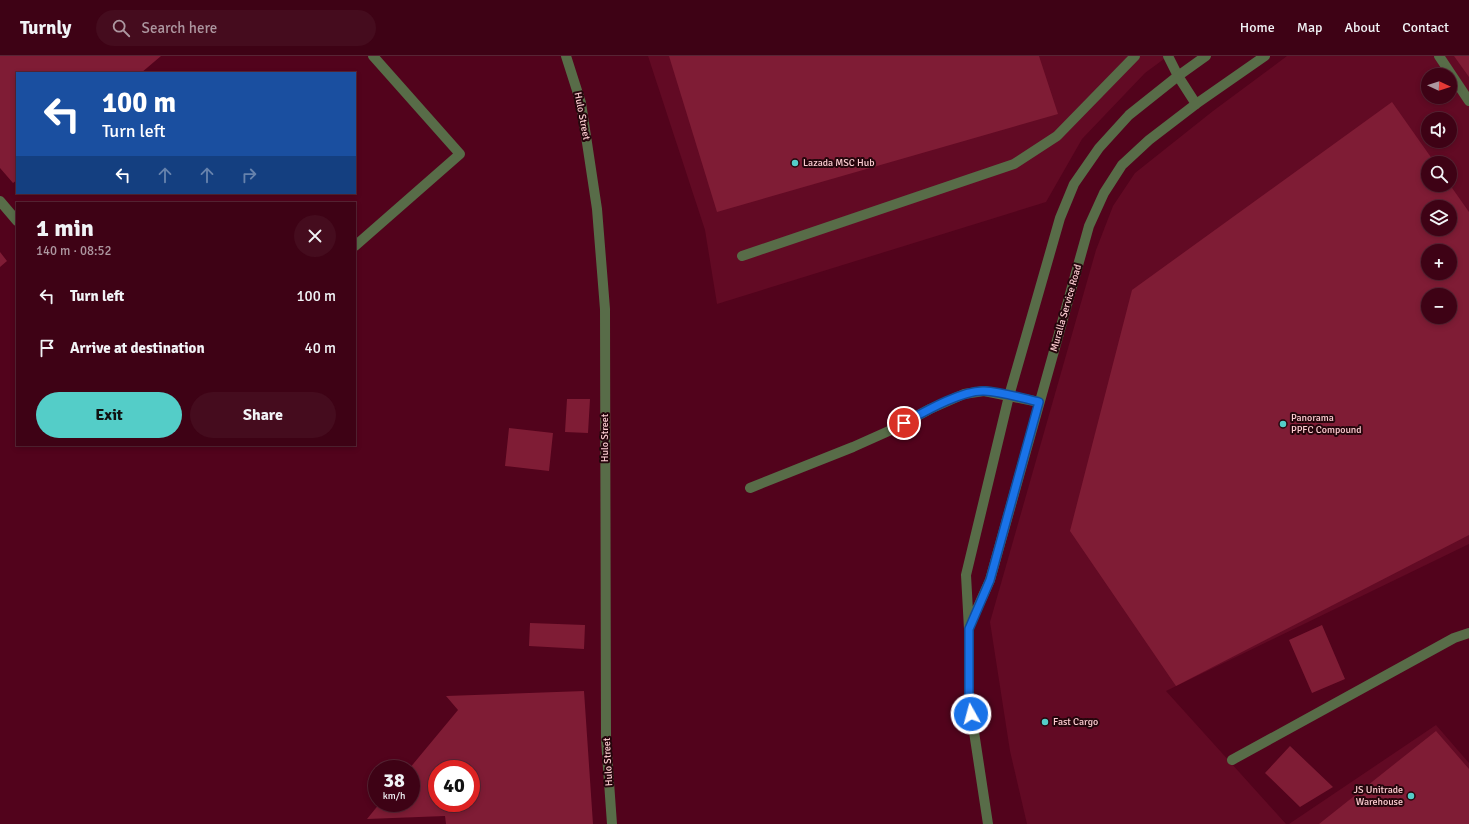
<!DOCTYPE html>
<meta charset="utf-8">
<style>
body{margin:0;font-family:Signika,sans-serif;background:#450c1e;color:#f1f3f6;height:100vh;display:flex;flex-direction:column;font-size:15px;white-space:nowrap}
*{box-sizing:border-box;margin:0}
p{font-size:13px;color:#ad97a0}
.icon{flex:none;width:22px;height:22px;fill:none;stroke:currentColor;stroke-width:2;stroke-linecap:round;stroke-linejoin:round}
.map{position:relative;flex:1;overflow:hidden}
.details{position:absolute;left:16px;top:146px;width:340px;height:244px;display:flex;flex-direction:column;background:#3e0215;border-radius:0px;box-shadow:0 2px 6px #0003,0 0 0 1px #572434}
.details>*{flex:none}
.hud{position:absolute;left:16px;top:16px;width:340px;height:122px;border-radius:0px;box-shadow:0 2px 6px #0003,0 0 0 1px #572434;background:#1a4fa0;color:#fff;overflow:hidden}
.needle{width:26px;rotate:93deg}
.tools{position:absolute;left:1421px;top:12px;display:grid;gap:8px}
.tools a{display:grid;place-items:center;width:36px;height:36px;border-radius:50%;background:#3e0215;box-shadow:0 2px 6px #0003,0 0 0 1px #572434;font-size:20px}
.speed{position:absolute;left:368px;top:704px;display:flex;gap:8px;font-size:20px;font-weight:700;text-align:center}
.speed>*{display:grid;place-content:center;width:52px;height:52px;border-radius:50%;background:#3e0215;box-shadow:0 2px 6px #0003,0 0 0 1px #572434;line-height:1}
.speed small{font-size:10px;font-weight:400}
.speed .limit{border:6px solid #d22;background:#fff;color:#111}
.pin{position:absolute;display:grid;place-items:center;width:34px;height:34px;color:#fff;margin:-17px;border:2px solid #fff;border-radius:50%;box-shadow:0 1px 4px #0007}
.me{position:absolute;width:44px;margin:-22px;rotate:353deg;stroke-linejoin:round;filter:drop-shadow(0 0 3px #0008)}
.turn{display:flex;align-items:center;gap:14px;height:84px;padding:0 20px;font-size:18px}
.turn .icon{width:52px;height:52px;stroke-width:2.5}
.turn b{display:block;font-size:28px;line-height:34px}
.lanes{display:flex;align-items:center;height:38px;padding:0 20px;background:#0003;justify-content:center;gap:20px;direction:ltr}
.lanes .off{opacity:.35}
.round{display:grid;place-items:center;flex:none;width:42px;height:42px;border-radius:21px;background:#450c1e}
.overview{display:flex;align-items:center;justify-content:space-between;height:68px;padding:0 20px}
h1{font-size:24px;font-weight:700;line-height:30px}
.button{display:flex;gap:8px;margin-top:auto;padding:8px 20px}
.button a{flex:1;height:46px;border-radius:24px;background:#54cdc8;color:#111;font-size:16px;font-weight:700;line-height:46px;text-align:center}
.button a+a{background:#450c1e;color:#f1f3f6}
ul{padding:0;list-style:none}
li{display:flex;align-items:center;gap:12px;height:52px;padding:0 20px}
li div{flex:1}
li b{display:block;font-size:15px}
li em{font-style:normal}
header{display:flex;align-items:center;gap:24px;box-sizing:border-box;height:56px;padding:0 20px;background:#3e0215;border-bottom:1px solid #572434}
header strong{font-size:19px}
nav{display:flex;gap:22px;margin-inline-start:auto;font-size:14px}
.search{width:280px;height:36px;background:#450c1e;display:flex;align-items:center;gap:10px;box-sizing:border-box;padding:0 14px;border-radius:22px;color:#ad97a0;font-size:15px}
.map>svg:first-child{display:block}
.built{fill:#620a24;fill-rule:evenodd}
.building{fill:#7f1c35;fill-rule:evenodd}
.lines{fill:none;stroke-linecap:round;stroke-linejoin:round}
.service{stroke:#586c48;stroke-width:10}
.minor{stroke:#586c48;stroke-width:10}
.tertiary{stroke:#586c48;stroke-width:10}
.route-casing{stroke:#114b97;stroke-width:10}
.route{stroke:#1a73e8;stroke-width:7}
.poi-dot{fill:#54cdc8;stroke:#25060c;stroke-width:1.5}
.labels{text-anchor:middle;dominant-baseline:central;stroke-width:4;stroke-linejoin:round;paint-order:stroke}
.street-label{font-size:10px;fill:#fdcdd2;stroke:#25060c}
.poi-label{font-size:10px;fill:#fdcdd2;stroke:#25060c;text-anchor:start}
</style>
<header>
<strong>Turnly</strong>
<div class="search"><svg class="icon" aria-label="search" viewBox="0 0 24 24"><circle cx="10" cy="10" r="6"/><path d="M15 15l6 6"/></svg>Search here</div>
<nav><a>Home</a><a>Map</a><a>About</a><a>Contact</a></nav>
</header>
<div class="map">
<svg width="1469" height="768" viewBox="0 0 1469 768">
<rect width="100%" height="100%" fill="#52031c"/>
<!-- built -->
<path class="built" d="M648 0H1168L1145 17 1082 83 1046 146 717 248 705 174Z
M1287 0H1469V488L1166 635 1286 768H1027L1010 695 990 566 1096 194 1113 150 1135 117 1213 55ZM1428 19H1450V41H1428ZM1428 63H1450V85H1428ZM1428 107H1450V129H1428ZM1428 151H1450V173H1428ZM1428 195H1450V217H1428ZM1428 239H1450V261H1428Z
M1436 669 1469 707V768H1289Z"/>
<!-- building -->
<path class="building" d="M0 0H161L141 17H17V124L13 127 0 112Z
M669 0H1039L1058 58 717 156Z
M1454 0H1469V21Z
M1392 46 1435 107H1428V129H1450L1469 156V479L1176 630 1070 475 1132 234ZM1428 151H1450V173H1428ZM1428 195H1450V217H1428ZM1428 239H1450V261H1428Z
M0 196 7 205 0 211Z
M567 343H590L588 377 565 376Z
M509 372 553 377 549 415 505 410Z
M530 567 585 569 584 593 529 590Z
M1322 569 1345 623 1312 637 1289 584Z
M584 635 593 768H446L445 760 367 763 380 747H411V713H409L458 654 446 640ZM437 713H471V747H437Z
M1436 675 1469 713V768H1319Z
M1290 690 1333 731 1300 751 1265 717Z"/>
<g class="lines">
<!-- service -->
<path class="service" d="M1168 0 1178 20 1196 48
M1439 0 1469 45
M0 145 17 165
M355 190 460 98 373 0
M742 200 1014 108 1057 80 1135 0
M750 432 853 391 891 374 930 353 964 338 984 335 1039 346"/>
<!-- minor -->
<path class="minor" d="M1232 704 1454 582 1469 577"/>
<!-- tertiary -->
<path class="tertiary" d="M566 0 581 47 597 153 605 253 606 684 612 768
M969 571 990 524 1089 170 1104 137 1122 109 1149 84 1196 48 1265 0
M988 768 969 643V573L966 519 1009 340 1060 162 1074 128 1099 92 1129 59 1178 20 1206 0"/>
</g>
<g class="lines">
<defs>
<path id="route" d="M904 367C924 356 962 334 984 335 1002 336 1022 342 1039 346L990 524 969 573V643L971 658"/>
</defs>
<!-- route casing -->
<use href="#route" class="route-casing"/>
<!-- route -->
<use href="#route" class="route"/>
</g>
<!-- markers -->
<g class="poi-dot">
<circle cx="795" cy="107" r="4"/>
<circle cx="1283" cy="368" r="4"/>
<circle cx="1045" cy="666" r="4"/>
<circle cx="1411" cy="740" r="4"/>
</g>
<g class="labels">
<!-- street labels -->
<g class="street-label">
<text transform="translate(582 60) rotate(79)">Hulo Street</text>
<text transform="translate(1066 252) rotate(-74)">Muralla Service Road</text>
<text transform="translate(605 382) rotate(-90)">Hulo Street</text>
<text transform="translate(608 706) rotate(-93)">Hulo Street</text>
</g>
<!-- poi labels -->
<g class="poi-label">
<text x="803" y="107">Lazada MSC Hub</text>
<text x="1291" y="362">Panorama<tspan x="1291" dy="12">PPFC Compound</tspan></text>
<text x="1053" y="666">Fast Cargo</text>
<text x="1403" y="734" text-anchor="end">JS Unitrade<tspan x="1403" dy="12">Warehouse</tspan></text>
</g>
</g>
</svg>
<div class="tools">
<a><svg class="needle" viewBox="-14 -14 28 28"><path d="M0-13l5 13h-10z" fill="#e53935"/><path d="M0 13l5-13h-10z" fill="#ad97a0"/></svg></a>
<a><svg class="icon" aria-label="sound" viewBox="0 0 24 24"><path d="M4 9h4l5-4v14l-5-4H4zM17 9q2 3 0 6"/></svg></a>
<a><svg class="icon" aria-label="search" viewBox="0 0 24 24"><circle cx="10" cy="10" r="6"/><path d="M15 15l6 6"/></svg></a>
<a><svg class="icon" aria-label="layers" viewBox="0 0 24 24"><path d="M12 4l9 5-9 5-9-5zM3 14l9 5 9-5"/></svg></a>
<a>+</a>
<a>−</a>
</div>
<div class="speed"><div>38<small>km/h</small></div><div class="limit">40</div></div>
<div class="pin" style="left:904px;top:367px;background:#d93025"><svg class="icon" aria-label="arrive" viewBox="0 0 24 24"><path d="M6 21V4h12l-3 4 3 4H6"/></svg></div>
<svg class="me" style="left:971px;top:658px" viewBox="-20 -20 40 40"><circle r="17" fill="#1a73e8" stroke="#fff" stroke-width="3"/><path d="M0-11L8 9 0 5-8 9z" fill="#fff"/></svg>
<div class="hud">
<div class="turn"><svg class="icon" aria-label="left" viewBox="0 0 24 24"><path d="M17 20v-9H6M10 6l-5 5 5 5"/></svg><div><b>100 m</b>Turn left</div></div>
<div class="lanes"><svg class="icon" aria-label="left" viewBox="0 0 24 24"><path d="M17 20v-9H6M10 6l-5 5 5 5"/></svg><svg class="icon off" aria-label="ahead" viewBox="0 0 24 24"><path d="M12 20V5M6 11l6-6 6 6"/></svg><svg class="icon off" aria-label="ahead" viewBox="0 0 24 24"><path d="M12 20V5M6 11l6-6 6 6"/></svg><svg class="icon off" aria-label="right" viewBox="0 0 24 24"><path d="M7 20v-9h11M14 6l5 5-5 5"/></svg></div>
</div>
<section class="details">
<div class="overview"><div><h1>1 min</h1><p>140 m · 08:52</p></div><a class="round"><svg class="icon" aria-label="close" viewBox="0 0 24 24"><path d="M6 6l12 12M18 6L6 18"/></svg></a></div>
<ul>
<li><svg class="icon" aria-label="left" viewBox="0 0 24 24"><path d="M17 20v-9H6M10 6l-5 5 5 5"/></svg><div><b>Turn left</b></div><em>100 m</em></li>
<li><svg class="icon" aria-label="arrive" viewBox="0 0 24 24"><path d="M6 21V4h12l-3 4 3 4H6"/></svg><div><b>Arrive at destination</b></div><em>40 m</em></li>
</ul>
<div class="button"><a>Exit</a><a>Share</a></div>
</section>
</div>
